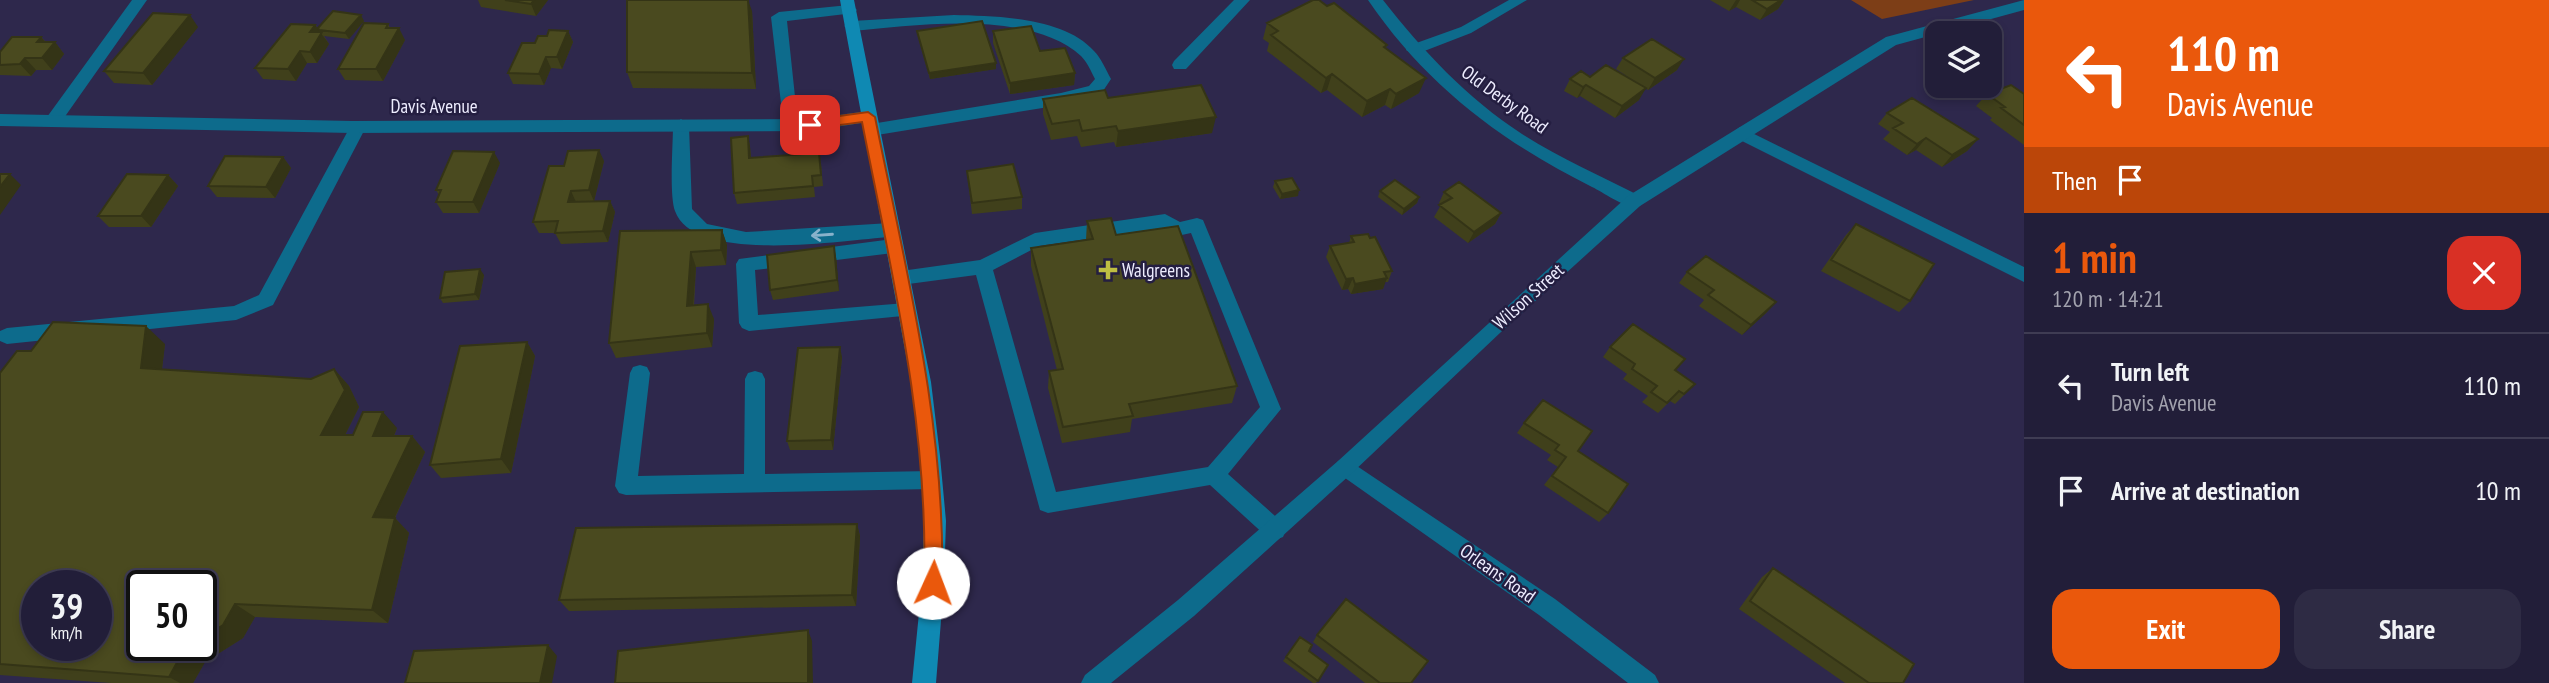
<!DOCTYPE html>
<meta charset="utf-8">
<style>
body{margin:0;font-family:"PT Sans Narrow",sans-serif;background:#2e2b44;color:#f1f3f6;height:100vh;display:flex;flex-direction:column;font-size:26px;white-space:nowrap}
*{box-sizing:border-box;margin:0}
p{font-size:23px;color:#a2a2ae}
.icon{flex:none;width:38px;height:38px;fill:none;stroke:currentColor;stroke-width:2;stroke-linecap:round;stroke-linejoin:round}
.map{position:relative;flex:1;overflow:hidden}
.panel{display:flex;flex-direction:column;background:#221e39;width:525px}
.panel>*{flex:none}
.banner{background:#ea580c;color:#fff;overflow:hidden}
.tools{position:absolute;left:1925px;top:21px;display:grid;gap:14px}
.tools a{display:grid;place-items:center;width:77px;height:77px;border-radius:14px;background:#221e39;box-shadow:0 4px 10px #0003,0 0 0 2px #3f3c53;font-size:35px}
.speed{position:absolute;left:21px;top:570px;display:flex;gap:14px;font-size:35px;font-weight:700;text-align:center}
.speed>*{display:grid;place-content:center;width:91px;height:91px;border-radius:50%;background:#221e39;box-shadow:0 4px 10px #0003,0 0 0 2px #3f3c53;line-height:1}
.speed small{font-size:18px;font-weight:400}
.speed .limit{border:4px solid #111;border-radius:10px;background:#fff;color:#111}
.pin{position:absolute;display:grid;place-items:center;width:60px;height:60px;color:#fff;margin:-30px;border-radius:14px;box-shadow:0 4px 10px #0006}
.me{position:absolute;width:77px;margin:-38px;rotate:2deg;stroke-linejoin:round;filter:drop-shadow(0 0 5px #0008)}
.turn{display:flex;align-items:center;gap:24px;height:147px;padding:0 28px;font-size:32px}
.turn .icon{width:91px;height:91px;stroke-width:2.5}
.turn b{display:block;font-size:49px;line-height:60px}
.then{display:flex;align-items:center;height:66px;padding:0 28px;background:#0003;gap:14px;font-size:26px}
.round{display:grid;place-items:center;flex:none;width:74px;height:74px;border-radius:21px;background:#2e2b44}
.head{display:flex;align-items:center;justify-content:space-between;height:119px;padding:0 28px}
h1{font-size:42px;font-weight:600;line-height:52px;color:#ea580c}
.action{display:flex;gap:14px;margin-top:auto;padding:14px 28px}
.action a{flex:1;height:80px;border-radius:21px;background:#ea580c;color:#fff;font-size:28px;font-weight:600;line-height:80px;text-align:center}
.action a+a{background:#2e2b44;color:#f1f3f6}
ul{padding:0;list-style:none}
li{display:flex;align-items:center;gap:21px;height:105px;padding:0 28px;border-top:2px solid #3f3c53}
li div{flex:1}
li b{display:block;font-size:26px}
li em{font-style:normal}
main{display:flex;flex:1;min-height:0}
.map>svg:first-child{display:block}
.green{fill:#7d3e17}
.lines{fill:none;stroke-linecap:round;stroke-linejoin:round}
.service{fill:#0d6b8c;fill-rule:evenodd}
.minor{fill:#0d6b8c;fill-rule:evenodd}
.tertiary{fill:#0d6b8c;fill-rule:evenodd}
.secondary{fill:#0f89b3;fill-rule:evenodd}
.wall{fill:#40401b}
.shaded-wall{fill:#343416}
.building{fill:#4a4a1f;stroke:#343416;stroke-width:2;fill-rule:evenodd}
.oneway{stroke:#88b2cb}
.route{fill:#ea580c;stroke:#983908;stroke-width:2}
.poi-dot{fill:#bfbe42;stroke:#241e41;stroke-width:2.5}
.labels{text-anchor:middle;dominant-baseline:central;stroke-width:5;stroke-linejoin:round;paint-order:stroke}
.street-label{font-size:19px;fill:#edecfe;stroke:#241e41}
.poi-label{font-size:19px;fill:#edecfe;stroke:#241e41;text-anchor:start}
</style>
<main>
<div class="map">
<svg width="2024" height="683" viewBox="0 0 2024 683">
<rect width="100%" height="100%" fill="#2e284c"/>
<!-- green -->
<path class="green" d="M1851 0H1974L1882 19Z"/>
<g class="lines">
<!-- service -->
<path class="service" d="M132 0H147L59 125H47L45 121 47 117Z
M1234 0H1250L1186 69H1174L1172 65 1174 61Z
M1509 0H1527L1471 33 1414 55 1406 50 1408 46 1461 27Z
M849 5 854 7 857 10 854 13 787 21 798 125 796 129H784L771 17 779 12Z
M954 15C996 16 1064 17 1094 51 1101 58 1106 70 1111 79L1101 94 1061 105 871 136 865 134 863 130 871 124 1061 93 1089 86 1095 79C1091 71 1087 62 1081 56 1029 9 917 25 852 31L844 26 852 21Z
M681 119 689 125 692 209 707 224 746 232 890 223 896 225 899 230 896 235 890 237C844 240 694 265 675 211 669 194 673 146 673 125Z
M358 121 366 127 273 305 236 320 7 344 0 341V331L7 328 234 306 259 295 350 127Z
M1740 127 2024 267V282L1734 137 1732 133Z
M1165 214 1180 222 1197 218 1203 220 1281 409 1228 474 1283 523 1286 530 1283 537 1275 540 1267 537 1210 485 1048 513 1040 510 976 275 901 285 894 283 892 278 894 273 901 271 980 260 1035 233ZM1162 228 1177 236 1191 233 1260 407 1208 467 1056 492 993 270 1039 246Z
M893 239 899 241 902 246 899 251 893 253 755 270 758 315 906 303 913 305 915 310 913 315 749 331 742 328 739 323 736 264 739 259Z
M640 365 647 367 650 373 638 476 744 474 745 379 748 373 755 371 762 373 765 379V474L932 471 939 473 942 480 939 487 932 489 626 495 619 493 615 486 630 373 633 367Z"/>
<!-- minor -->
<path class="minor" d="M1368 0H1383C1423 51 1467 98 1522 134 1559 158 1601 176 1640 196L1643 201 1640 206C1626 210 1605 193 1592 187 1500 141 1426 85 1368 0Z
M868 111 874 113 876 117 874 121 810 131 352 133 0 126V114L352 121 810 119Z
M1345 458 1555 599 1655 675 1659 683H1628L1539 615 1338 473 1335 467 1338 461Z"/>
<!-- tertiary -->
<path class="tertiary" d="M2024 0V10L1896 45 1640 206 1501 332 1352 473 1194 616 1111 683H1081L1085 675 1178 600 1338 461 1628 196 1886 37Z"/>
<!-- secondary -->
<path class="secondary" d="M840 0H854L931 382 940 456 946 521 944 583 936 683H912L922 583 924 521 920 456 911 382Z"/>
</g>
<!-- wall -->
<path class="wall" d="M478 0H548L536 16 481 7Z
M1710 0H1784L1778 9 1760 20 1736 7 1729 11Z
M752 11 756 89 633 88 627 72Z
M364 21 349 39 324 36 329 44 317 63H307L296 81 263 79 255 68 315 25 318 28Z
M1267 23 1387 45 1386 48 1419 93 1391 109 1385 105 1362 117 1327 90 1321 93 1267 51 1269 43 1263 39Z
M388 24 390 28 405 40 383 81 345 80 338 69Z
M198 27 152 85 114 83 104 71Z
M568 31 573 42 562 69 551 68 544 85 513 84 508 73 535 43 547 36Z
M917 31 996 69 930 79 918 37Z
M993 31 1040 51 1075 73 1074 85 1010 94 993 43Z
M41 37 46 42H55L64 54 52 70H36L31 76 0 75V52Z
M1623 58 1677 70 1648 90 1616 69Z
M1590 77 1639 100 1615 118 1580 96 1577 98 1564 91 1570 79Z
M1987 94H2024V145L1990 120 1992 118 1976 106Z
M1108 98 1212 133 1116 147 1114 142 1081 147 1077 136 1051 140 1043 114V99Z
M1887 113 1978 139 1967 151 1942 167 1916 150 1907 155 1883 139 1890 132 1878 124Z
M748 136 750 147 751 158 821 164 823 186 814 187 815 197 737 204 734 193Z
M283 157 291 168 275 198 217 197 208 186Z
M604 161 594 201 576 202 610 201 615 212 608 242 561 244 555 233H539L533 222 564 166Z
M500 163 479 213H443L436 202 439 195 436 190Z
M967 171 1022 197V209L972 214Z
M168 175 178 186 151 227H109L98 216Z
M1275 181 1298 196 1280 199 1273 187Z
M1380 191 1419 197 1417 203 1402 215 1378 197Z
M1444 192 1501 213 1495 224 1468 243 1434 217 1441 205 1439 203Z
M1087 221 1116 235 1237 386 1232 403 1132 419 1130 432 1062 443 1048 388 1049 371 1057 370 1031 266V248L1086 240Z
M1856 224 1910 301 1899 312 1821 271 1846 235Z
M722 230 727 245 726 265 696 267 694 306 714 319 712 347 616 358 609 343 620 231Z
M1351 236 1392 271 1388 282H1385L1383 289 1351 294 1348 289 1342 290 1326 257 1330 246 1349 243Z
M836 257 839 291 773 300 770 290Z
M1687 272 1776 302 1766 313 1742 335 1699 306 1704 300 1679 283Z
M484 275 479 300 443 303 440 298Z
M527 342 535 356 511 473 441 478 430 465Z
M165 344 162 369 311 379 334 369 349 386 359 407 345 435H353L397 428 394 436H412L425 452 395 518 409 533 388 623 255 617 243 638 205 662 193 683H111L0 675V373L31 351Z
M1610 347 1676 371 1695 384 1675 404 1670 401 1658 413 1642 402 1648 396 1623 379 1627 374 1603 357Z
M842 357 833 450H790L787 441Z
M1524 423 1578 451 1608 513 1599 522 1544 485 1558 467 1547 460 1551 455 1517 433Z
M857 524 860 536 856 606 569 611 559 600Z
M1773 568 1903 683H1845L1739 609 1762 577Z
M1317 635 1411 683H1365L1313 642Z
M1309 651 1328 665 1316 683H1313L1283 661 1286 657Z"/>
<!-- shaded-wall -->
<path class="shaded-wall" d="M534 0H548L536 16 531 4Z
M748 0 752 11 756 89 752 73Z
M1736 0H1740L1736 7 1729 11Z
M1781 0H1784L1778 9 1760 20 1767 9Z
M190 15 198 27 152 85 143 73Z
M361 15 364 21 349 39 345 33Z
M315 25 329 44 317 63 310 52V32Z
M399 28 405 40 383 81 376 69Z
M568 31 573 42 562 69 557 57Z
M41 37 50 48 55 42 64 54 52 70 42 58 37 42Z
M300 51 307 63 296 81 288 69Z
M546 57 551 68 544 85 539 74Z
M25 58 36 70 31 76 20 64Z
M1684 59 1677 70 1648 90 1655 78Z
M996 63V69L930 79 929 73Z
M1075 73 1074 85 1010 94V83Z
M1332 74 1327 90 1321 93 1326 78Z
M1426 78 1419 93 1391 109 1396 94Z
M1586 85 1580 96 1577 98 1583 87Z
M1646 88 1639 100 1615 118 1622 106Z
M1390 89 1385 105 1362 117 1367 101Z
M1216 117 1212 133 1116 147 1118 131Z
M748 136 750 147 752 169 749 158Z
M1926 138 1916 150 1907 155 1917 144Z
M1978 139 1967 151 1942 167 1952 155Z
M599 150 604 161 594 201 589 190Z
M494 152 500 163 479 213 473 202Z
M283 157 291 168 275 198 266 187Z
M10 174 21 185 0 215V187Z
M168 175 178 186 151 227 141 216Z
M1299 190 1298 196 1280 199 1282 194Z
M571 191 576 202 573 214 568 202Z
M1419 197 1417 203 1402 215 1404 209Z
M610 201 615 212 608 242 603 231Z
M1501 213 1495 224 1468 243 1474 232Z
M722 230 727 245 726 265 721 250Z
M834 246 836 257 839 291 837 280Z
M691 252 696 267 692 321 687 306Z
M480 269 484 275 479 300 475 294Z
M1353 278 1348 289 1342 290 1346 279Z
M1387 278 1383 289 1351 294 1355 284Z
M1776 302 1766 313 1742 335 1751 325Z
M708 304 714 319 712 347 707 333Z
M146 326 165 344 160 385 141 368Z
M527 342 535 356 511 473 501 459Z
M840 347 842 357 833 450 831 440Z
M334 369 349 386 359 407 337 451 321 435Z
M383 412 397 428 387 452 373 436Z
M412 436 425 452 388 532 373 517Z
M395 518 409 533 388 623 372 610Z
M857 524 860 536 856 606 852 595Z
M235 604 255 617 243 638 205 662 193 683H180L169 677 184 650 190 646H201V639Z
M808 630 812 641 813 683H808Z
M548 645 557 656 552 683H540Z"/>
<!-- building -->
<path class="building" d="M505 0H534L531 4Z
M627 0H748L752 73 627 72Z
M1313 0H1319L1327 6 1334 3 1387 45 1384 47 1426 78 1396 94 1390 89 1367 101 1332 74 1326 78 1271 35 1278 31 1267 23Z
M1752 0H1781L1767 9Z
M333 11 361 15 345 33 319 30 318 28Z
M153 13 190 15 143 73 104 71Z
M982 21 996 63 929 73 917 31Z
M364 23 388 24 386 28H399L376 69H338Z
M291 24 315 25 310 32H322L310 52 300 51 288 69 255 68Z
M1031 26 1040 51 1065 48 1075 73 1010 83 993 31Z
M549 30 568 31 557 57H546L539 74 508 73 522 43H535L538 36H547Z
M12 37H41L37 42H55L42 58H25L20 64 0 65V52Z
M1652 39 1684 59 1655 78 1623 58Z
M1606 65 1646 88 1622 106 1586 85 1583 87 1570 79 1581 71 1590 77Z
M1201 85 1216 117 1118 131 1116 126 1082 131 1079 120 1052 124 1043 99 1105 90 1108 98Z
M2011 85 2024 94V125L2001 108 2005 107 1987 94Z
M1912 98 1978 139 1952 155 1926 138 1917 144 1893 128 1903 123 1887 113Z
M748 136 749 158 819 153 821 175 812 176 813 186 734 193 731 138Z
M599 150 589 190 571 191 568 202 610 201 603 231 555 233 558 221 533 222 549 166H564L568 151Z
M453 151 494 152 473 202H436L441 190H436Z
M225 156 283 157 266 187 208 186Z
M1013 164 1022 197 972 203 967 171Z
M0 174H10L0 187Z
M127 174 168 175 141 216H98Z
M1292 178 1299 190 1282 194 1275 181Z
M1395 180 1419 197 1404 209 1380 191Z
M1459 182 1501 213 1474 232 1439 205 1452 198 1444 192Z
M1111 218 1116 235 1178 226 1237 386 1129 404 1133 416 1063 427 1049 371 1063 369 1031 248 1093 239 1087 221Z
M1856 224 1934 264 1910 301 1831 260Z
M722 230 721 250 691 252 687 306 708 304 707 333 609 343 620 231Z
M1368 234 1370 238 1375 237 1392 271 1384 272 1387 278 1355 284 1353 278 1346 279 1330 246 1354 242 1351 236Z
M834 246 837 280 770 290 767 255Z
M1706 256 1776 302 1751 325 1708 295 1714 290 1687 272Z
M480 269 475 294 440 298 445 272Z
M53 322 146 326 141 368 311 379 334 369 345 390 321 435H353L363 412H383L373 436H412L373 517 395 518 372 610 235 604 223 625 201 639V586H142V646H190L184 650 169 677 0 664V373L17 351H31ZM37 586H96V646H37Z
M1633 324 1685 359 1675 370 1695 384 1684 394 1679 391 1667 403 1651 392 1657 386 1632 369 1635 364 1610 347Z
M527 342 501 459 430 465 460 346Z
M840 347 831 440 787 441 798 348Z
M1543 400 1592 431 1578 451 1628 484 1608 513 1552 476 1566 457 1555 450 1559 445 1524 423Z
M857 524 852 595 559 600 576 528Z
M1773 568 1914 664 1903 683H1869L1750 601Z
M1346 599 1428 661 1411 683H1380L1317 635Z
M808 630V683H615L618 651Z
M1300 637 1312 645 1309 651 1328 665 1318 681 1286 657Z
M548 645 540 683H405L414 651Z"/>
<!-- one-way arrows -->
<defs><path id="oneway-shaft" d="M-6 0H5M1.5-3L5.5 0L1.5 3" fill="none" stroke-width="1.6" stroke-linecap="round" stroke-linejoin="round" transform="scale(1.75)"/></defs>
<use class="oneway" href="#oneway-shaft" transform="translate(822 235) rotate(176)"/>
<!-- route -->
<path class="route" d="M868 112 875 117C906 271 946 425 942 583L940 590 933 592 927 590 924 583C929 427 892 275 862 122L810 129 804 125 810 120Z"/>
<!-- markers -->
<path class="poi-dot" d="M1104.5 259.5h7v7h7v7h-7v7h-7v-7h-7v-7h7z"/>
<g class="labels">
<!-- street labels -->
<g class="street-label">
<text transform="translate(1505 99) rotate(36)">Old Derby Road</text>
<text x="434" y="106">Davis Avenue</text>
<text transform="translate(1528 296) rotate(-42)">Wilson Street</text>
<text transform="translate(1498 573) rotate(35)">Orleans Road</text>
</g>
<!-- poi labels -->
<g class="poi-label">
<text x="1122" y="270">Walgreens</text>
</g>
</g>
</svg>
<div class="tools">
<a><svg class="icon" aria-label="layers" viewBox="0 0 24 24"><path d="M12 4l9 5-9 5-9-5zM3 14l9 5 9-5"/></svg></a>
</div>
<div class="speed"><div>39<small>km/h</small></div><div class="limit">50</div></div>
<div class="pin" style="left:810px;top:125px;background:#d93025"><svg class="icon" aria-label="arrive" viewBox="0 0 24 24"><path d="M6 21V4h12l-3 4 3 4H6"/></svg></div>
<svg class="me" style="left:933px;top:583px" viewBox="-20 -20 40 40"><circle r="19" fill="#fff"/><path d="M0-13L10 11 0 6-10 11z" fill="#ea580c"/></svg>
</div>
<section class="panel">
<div class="banner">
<div class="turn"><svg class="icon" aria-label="left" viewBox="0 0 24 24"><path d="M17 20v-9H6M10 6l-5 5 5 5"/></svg><div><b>110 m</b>Davis Avenue</div></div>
<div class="then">Then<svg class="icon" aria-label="arrive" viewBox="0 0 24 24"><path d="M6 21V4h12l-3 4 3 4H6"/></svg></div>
</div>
<div class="head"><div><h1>1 min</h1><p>120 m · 14:21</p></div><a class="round" style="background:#d93025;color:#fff"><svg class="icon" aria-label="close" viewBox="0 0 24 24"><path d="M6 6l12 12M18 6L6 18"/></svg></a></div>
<ul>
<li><svg class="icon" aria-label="left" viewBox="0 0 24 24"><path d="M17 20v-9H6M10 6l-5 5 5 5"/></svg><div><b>Turn left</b><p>Davis Avenue</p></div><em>110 m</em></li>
<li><svg class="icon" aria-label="arrive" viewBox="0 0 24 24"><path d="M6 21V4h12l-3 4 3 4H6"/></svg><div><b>Arrive at destination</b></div><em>10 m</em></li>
</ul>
<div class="action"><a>Exit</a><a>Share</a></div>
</section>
</main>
